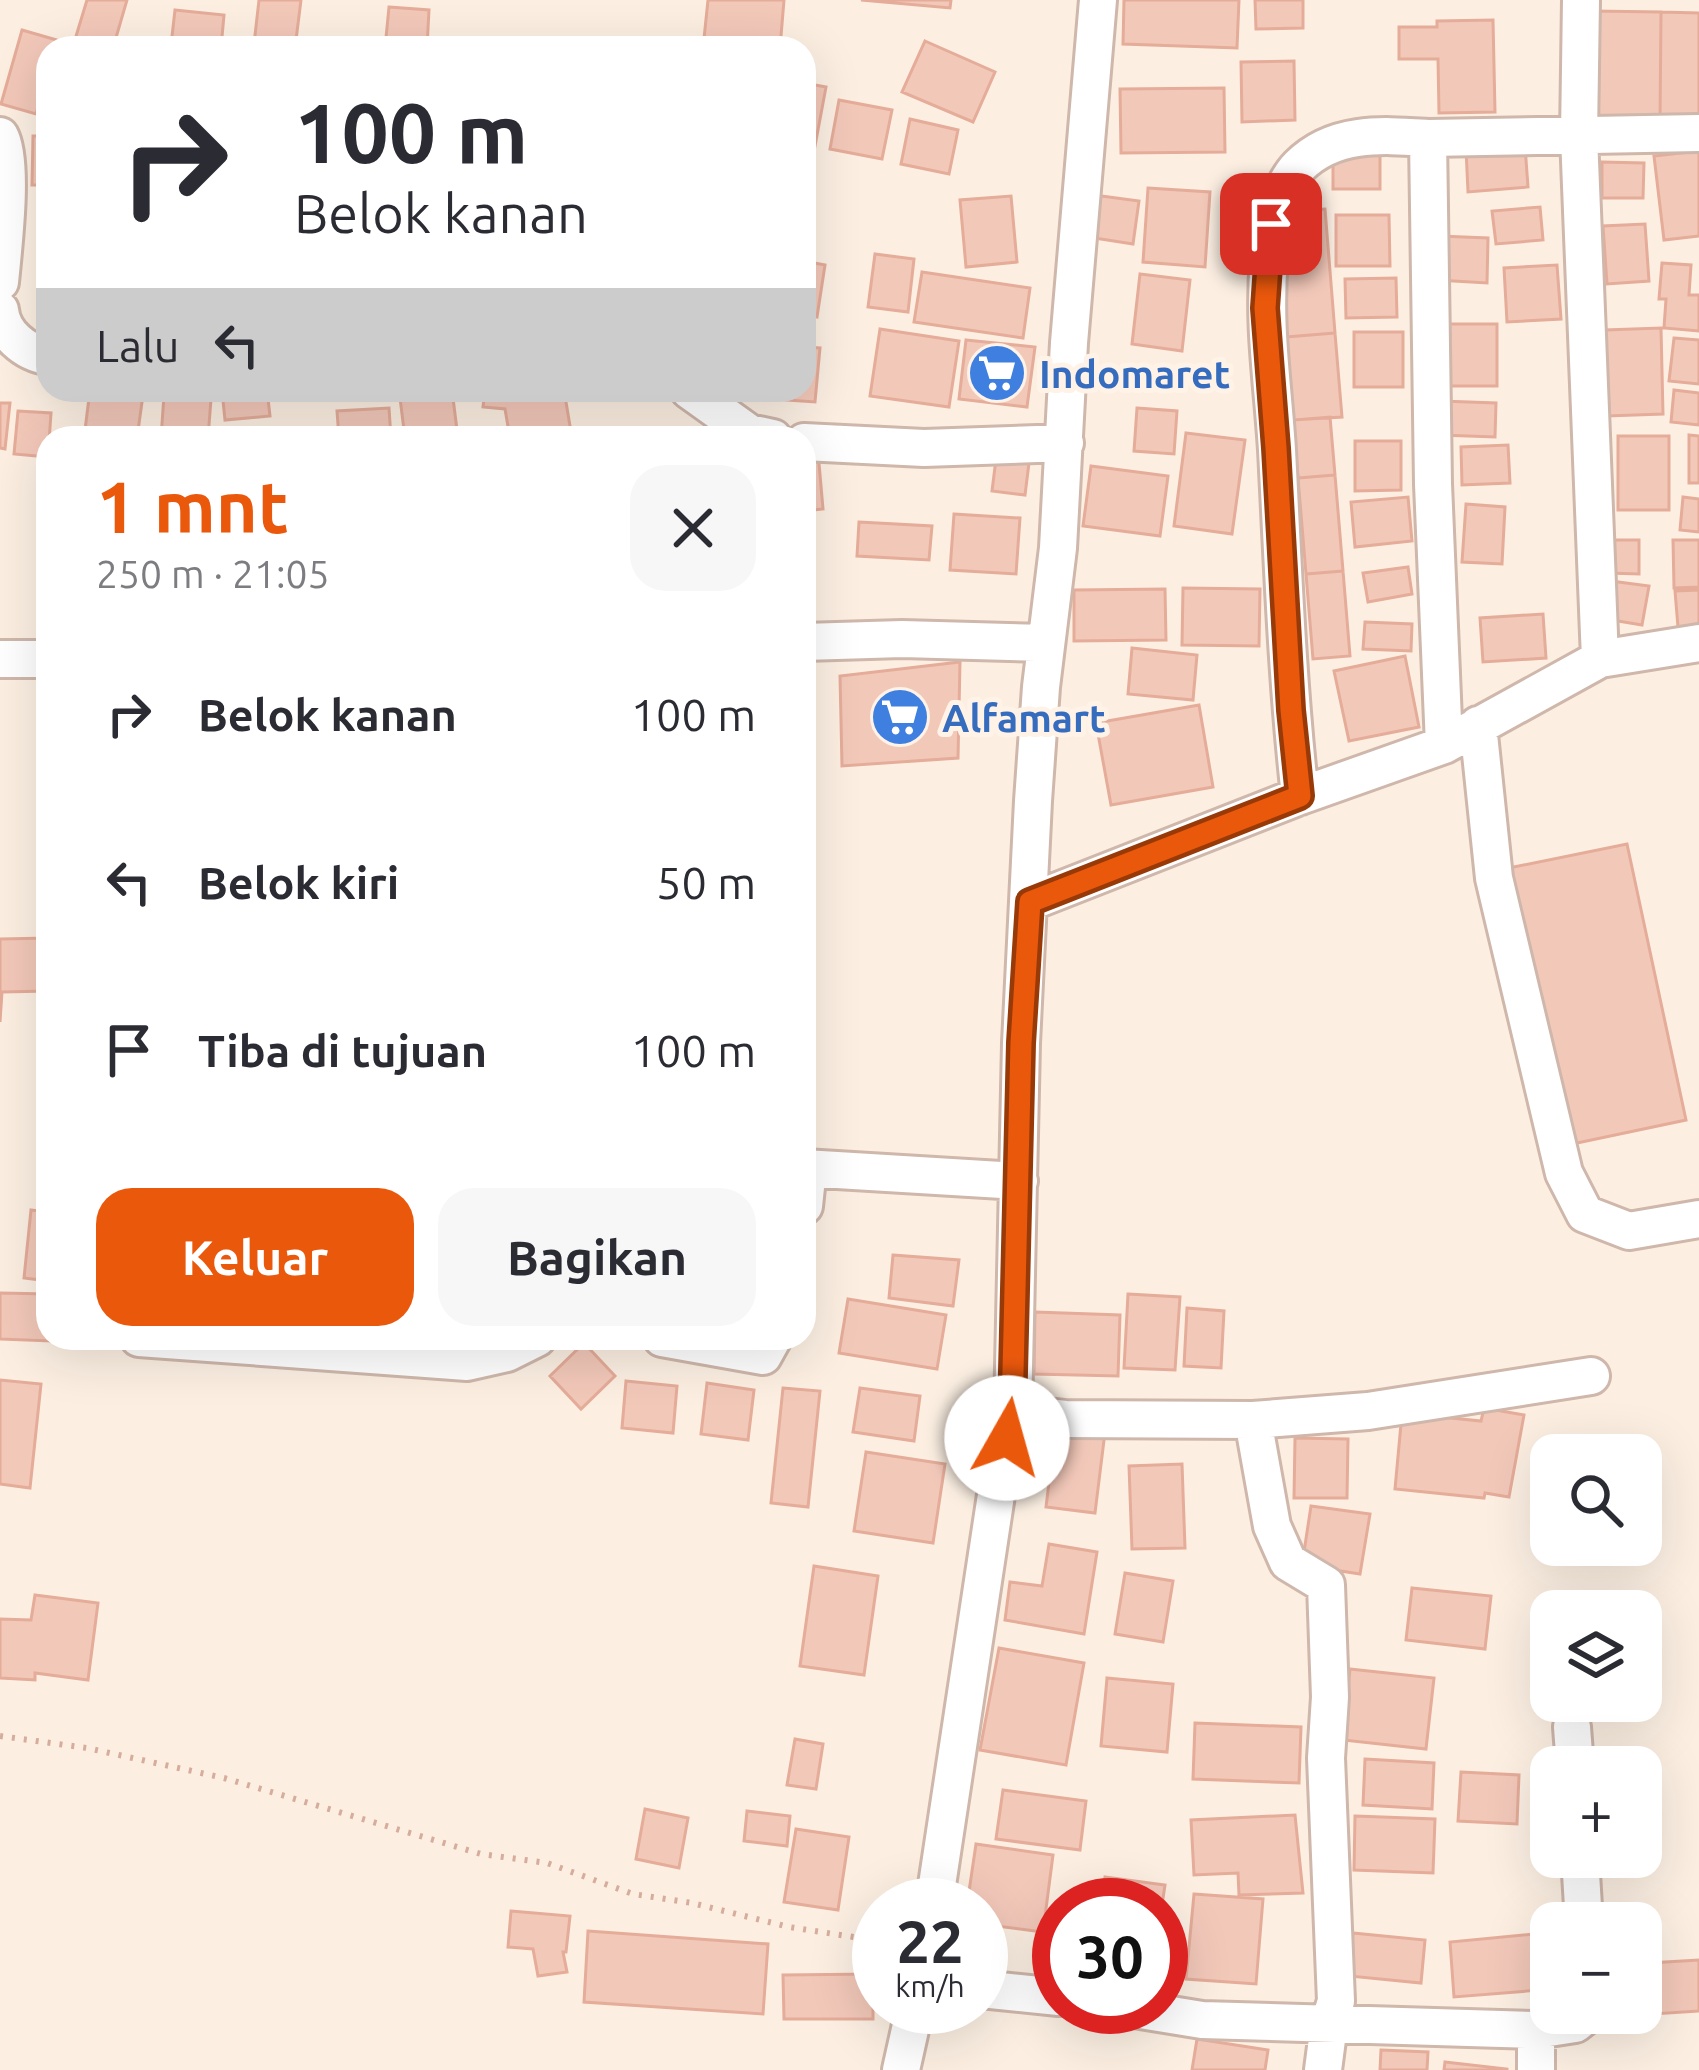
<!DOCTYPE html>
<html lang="id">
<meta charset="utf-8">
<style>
body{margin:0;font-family:Ubuntu,sans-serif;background:#f7f7f7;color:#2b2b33;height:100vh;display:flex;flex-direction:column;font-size:45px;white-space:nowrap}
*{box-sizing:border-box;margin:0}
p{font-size:39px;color:#7c7c81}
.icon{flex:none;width:66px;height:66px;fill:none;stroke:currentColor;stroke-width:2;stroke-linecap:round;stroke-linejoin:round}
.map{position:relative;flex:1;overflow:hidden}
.sheet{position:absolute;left:36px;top:426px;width:780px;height:924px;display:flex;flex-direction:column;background:#fff;border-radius:36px;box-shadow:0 12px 48px #0002}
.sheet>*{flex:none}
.top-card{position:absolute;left:36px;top:36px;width:780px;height:366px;border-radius:36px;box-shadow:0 12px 48px #0002;background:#fff;color:#2b2b33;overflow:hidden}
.controls{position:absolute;left:1530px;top:1434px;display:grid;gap:24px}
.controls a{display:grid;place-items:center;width:132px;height:132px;border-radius:24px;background:#fff;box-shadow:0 12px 48px #0002;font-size:60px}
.speed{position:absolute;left:852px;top:1878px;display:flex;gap:24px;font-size:60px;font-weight:700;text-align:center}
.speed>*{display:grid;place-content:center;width:156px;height:156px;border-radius:50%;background:#fff;box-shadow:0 12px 48px #0002;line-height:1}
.speed small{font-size:30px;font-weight:400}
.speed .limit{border:18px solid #d22;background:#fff;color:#111}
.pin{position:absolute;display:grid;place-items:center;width:102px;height:102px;color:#fff;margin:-51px;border-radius:24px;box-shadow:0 6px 18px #0006}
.me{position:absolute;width:132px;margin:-66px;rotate:7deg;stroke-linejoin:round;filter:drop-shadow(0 0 9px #0008)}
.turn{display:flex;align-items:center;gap:42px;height:252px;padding:0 60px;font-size:54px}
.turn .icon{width:156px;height:156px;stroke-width:2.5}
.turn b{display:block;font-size:84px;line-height:102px}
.then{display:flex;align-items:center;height:114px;padding:0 60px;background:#0003;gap:24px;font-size:45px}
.round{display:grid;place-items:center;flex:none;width:126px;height:126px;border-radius:36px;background:#f7f7f7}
.overview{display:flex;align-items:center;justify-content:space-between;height:204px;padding:0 60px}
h1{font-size:72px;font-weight:600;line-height:90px;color:#ea580c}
.primary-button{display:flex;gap:24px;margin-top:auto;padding:24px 60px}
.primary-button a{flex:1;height:138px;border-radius:36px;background:#ea580c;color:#fff;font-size:48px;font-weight:600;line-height:138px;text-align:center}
.primary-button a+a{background:#f7f7f7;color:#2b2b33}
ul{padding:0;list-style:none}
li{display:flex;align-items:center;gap:36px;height:168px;padding:0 60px}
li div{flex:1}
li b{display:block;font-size:45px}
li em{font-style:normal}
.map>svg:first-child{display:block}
.building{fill:#f2c8b9;stroke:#e5ac99;stroke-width:3}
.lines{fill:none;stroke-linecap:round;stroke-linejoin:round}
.minor-casing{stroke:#cfb7ab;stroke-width:42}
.path{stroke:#d6ac9c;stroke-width:6;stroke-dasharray:3 9;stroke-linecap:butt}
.minor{stroke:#fff;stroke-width:36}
.route-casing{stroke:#983908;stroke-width:30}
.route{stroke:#ea580c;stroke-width:21}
.labels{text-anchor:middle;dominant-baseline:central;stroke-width:10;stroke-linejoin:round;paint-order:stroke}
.shop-label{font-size:39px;font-weight:bold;fill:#366cbe;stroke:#fff3e8;text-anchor:start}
</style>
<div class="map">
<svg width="1699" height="2070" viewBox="0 0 1699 2070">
<rect width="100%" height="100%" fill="#fcefe2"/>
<!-- building -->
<path class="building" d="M87 0H127L113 48 73 46Z
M259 0H301L295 48 254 44Z
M708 0H784L780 48H703Z
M861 0H951L950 8Z
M1124 0H1239L1237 48 1123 44Z
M1255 0H1303V28L1256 29Z
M389 7 429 10 427 48H385Z
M175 10 224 15 221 48 171 45Z
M1592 11 1661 12 1660 124 1590 123Z
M1661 12 1699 13V124H1660Z
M1493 20 1495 112 1439 113 1438 59H1399V27H1437V21Z
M22 30 57 40 55 48H48V73L36 114 1 104Z
M925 41 995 72 973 122 902 92Z
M1294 61 1295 120 1242 122 1241 62Z
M804 83 826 87 815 146 804 144Z
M1224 88 1225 152 1121 153 1120 89Z
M839 100 892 110 882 159 830 149Z
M910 119 958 130 949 174 901 164Z
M33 136H48V185H32Z
M1525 146 1528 187 1468 192 1466 149Z
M1699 151V236L1664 240 1654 156Z
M1333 154H1380V189H1333Z
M1602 162 1644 163 1643 198H1602Z
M1148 188 1210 192 1205 267 1143 262Z
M1094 195 1139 201 1133 244 1088 237Z
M1011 196 1017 262 966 267 960 200Z
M1540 207 1543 240 1496 244 1492 211Z
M1325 209 1335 333 1286 337 1276 212Z
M1336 215H1389L1390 266H1336Z
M1645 224 1649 281 1607 284 1603 226Z
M1439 236 1488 238 1487 283 1437 280Z
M875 254 914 259 908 312 868 307Z
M804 261 825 265 817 317 804 315Z
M1662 263 1691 265 1689 295H1699V331L1664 328 1666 299H1659Z
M1557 265 1561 319 1507 322 1504 268Z
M922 272 1030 288 1023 338 914 322Z
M1140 274 1190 280 1182 351 1132 344Z
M1396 278 1397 317 1346 318 1345 279Z
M1440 324H1497V386H1441Z
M1661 328 1663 414 1607 416 1605 330Z
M880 329 959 341 949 407 870 396Z
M1354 332H1403V387H1354Z
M1335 333 1342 417 1293 420 1286 337Z
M1674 338 1699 340V384L1669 381Z
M966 340 1035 347 1027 407 959 399Z
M804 347 820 348 815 402 773 399V390H804Z
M90 390 143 395 137 438H84Z
M267 390 270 416 225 420 222 391Z
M399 390H452L458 438H405Z
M485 390H564L572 438H510L505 409 483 407Z
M1674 390 1699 393V425L1671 422Z
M164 395 211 399 208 438H161Z
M1441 401 1496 403 1495 437 1440 435Z
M0 403H10L5 449 0 448Z
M389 408 391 438H339L337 411Z
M1137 408 1177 411 1174 454 1134 451Z
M18 411 51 413 48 457 14 454Z
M1330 417 1335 475 1298 478 1293 420Z
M1186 433 1245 440 1232 534 1174 526Z
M1689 435 1699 436V483H1689Z
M1618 436H1669V510H1618Z
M1355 441H1401V490L1355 491Z
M1508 445 1510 483 1462 485 1461 447Z
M818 452 823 509 804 511V453Z
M996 459 1029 463 1025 495 992 491Z
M1091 466 1168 476 1160 536 1083 526Z
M1335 475 1343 571 1306 574 1298 478Z
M1408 497 1412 541 1355 547 1351 502Z
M1683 497 1699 499V532L1680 530Z
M1466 504 1505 507 1502 564 1462 562Z
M954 514 1020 518 1016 574 950 570Z
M859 522 932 526 929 560 857 556Z
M1607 540H1639V574L1607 573Z
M1673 540H1699V587L1674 588Z
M1408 567 1412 594 1368 602 1363 573Z
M1343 571 1350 656 1313 659 1306 574Z
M1611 581 1649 586 1642 625 1606 619Z
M1183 588 1260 589 1259 646 1182 645Z
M1165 589 1166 640 1074 641V590Z
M1699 590V637L1679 639 1675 591Z
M1543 614 1546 658 1483 662 1480 618Z
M1365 622 1412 624 1411 651 1363 649Z
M1132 648 1197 655 1193 700 1128 694Z
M1405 656 1419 727 1349 741 1334 671Z
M960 662 958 758 842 766 840 676Z
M1199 705 1213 787 1111 805 1096 723Z
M1627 844 1686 1120 1563 1146 1504 869Z
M48 938V991L2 992 0 1022V939Z
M31 1210 48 1212V1281L24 1278Z
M893 1255 959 1260 953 1306 889 1298Z
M0 1293 48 1294V1338L50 1341 0 1339Z
M1128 1294 1180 1297 1175 1370 1124 1368Z
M848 1299 946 1315 937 1369 839 1353Z
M1187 1308 1224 1311 1221 1368 1184 1366Z
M1035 1312 1120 1315 1118 1376 1034 1374Z
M584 1343 615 1376 581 1409 550 1376Z
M0 1380 41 1384 30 1488 0 1484Z
M626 1381 677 1386 673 1433 622 1428Z
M707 1383 754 1390 748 1440 701 1434Z
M783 1388 820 1391 808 1507 771 1503Z
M860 1388 920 1396 914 1441 853 1432Z
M1484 1408 1524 1415 1509 1497 1485 1493 1484 1498 1395 1489 1402 1413 1481 1421Z
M1056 1426 1105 1432 1095 1513 1046 1507Z
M1295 1438 1348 1439 1347 1498H1294Z
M866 1452 945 1464 933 1543 854 1531Z
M1182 1464 1185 1548 1132 1549 1129 1466Z
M1311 1506 1370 1514 1360 1574 1302 1565Z
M1049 1544 1097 1552 1084 1634 1005 1620 1010 1582 1042 1586Z
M814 1566 878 1576 864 1675 800 1666Z
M1125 1573 1173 1581 1163 1642 1115 1634Z
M1412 1588 1491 1596 1485 1649 1406 1640Z
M35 1595 98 1603 88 1680 35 1673V1680L0 1678V1619L31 1620Z
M999 1648 1084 1663 1066 1765 980 1750Z
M1350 1669 1434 1678 1426 1749 1343 1740Z
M1107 1678 1173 1684 1167 1752 1101 1746Z
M1195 1723 1301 1727 1299 1783 1193 1779Z
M795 1739 823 1744 816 1789 787 1785Z
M1365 1759 1434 1763 1432 1809 1363 1805Z
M1461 1772 1519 1775 1517 1824 1458 1821Z
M1003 1790 1086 1801 1080 1850 996 1839Z
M645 1809 688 1818 679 1868 636 1859Z
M747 1811 790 1816 787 1846 744 1841Z
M1295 1815 1303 1893 1239 1895 1238 1873 1194 1875 1191 1820Z
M1355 1816 1435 1819 1433 1873 1354 1870Z
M796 1829 849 1837 838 1910 784 1902Z
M976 1844 1053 1855 1043 1932 981 1924V1905H967Z
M1105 1877 1165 1885 1161 1912V1905H1101Z
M1194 1894 1263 1899 1256 1984 1186 1979Z
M511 1911 570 1916 566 1952H563L567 1972 538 1976 533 1949 508 1947Z
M588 1931 768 1944 763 2014 584 2002Z
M1353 1933 1425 1940 1421 1983 1349 1976Z
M1535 1934 1540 1990 1454 1997 1450 1942Z
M1699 1960V2011L1653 2014 1649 1963Z
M873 1974V2019H784L783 1975Z
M1197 2039 1268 2050 1265 2070H1192Z
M1381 2050 1428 2052 1427 2070H1380Z
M1445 2062 1507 2069V2070H1444Z"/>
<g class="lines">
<defs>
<path id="minor" d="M1581 0 1579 136 1600 659
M0 136C14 161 3 250 0 282
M1428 138 1433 484 1444 745
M0 310C2 333 25 353 48 356
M689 390 749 433 773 438
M804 442 924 448 1065 443
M804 642 902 639 1046 643
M0 659H48
M1478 725 1494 878 1564 1173 1585 1214 1629 1231 1699 1219
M1300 796C1287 680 1283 566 1277 450 1273 384 1263 326 1269 259 1270 247 1269 234 1272 223 1276 205 1286 179 1299 166 1334 131 1382 135 1428 138L1699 133
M1030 902 1300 796 1444 745 1600 659 1699 643
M804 1168 1019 1181
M804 1206 808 1168
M139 1338 467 1362 507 1353 537 1338
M662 1338 763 1356 773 1338
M1013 1413 1065 1419 1253 1420 1272 1526 1288 1562 1326 1585 1330 1697 1326 1758 1336 2001 1329 2024 1323 2070
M1253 1420 1368 1411 1591 1376
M1572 1727 1575 1767
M1580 1857 1584 1923
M934 1905 1001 1462 1013 1413 1021 1043 1033 801 1041 687 1058 548 1069 343 1098 0
M981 1989 1059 1997
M1122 2007 1202 2020 1536 2030V2070
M1536 2030 1575 2024 1589 2013
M901 2070 915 2007"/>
</defs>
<!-- minor casing -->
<use href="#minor" class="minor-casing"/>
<!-- path -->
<path class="path" d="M0 1736 87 1748 224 1778 481 1854 547 1863 633 1894 692 1903 789 1927 879 1941"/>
<!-- minor -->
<use href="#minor" class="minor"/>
</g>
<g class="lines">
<defs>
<path id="route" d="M1007 1438 1012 1413 1021 1043 1030 902 1300 796 1291 710 1276 448 1265 308 1271 224"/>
</defs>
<!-- route casing -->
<use href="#route" class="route-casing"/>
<!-- route -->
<use href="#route" class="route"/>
</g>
<!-- icons -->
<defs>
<symbol id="supermarket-disc" viewBox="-11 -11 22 22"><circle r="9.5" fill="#3f7fe0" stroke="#fff3e8"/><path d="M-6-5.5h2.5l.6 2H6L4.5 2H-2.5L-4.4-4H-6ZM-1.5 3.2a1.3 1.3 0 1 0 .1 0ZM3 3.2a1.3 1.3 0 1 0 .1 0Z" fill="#fff"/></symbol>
</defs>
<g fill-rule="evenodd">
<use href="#supermarket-disc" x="964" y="340" width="66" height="66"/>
<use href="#supermarket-disc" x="867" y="684" width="66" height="66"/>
</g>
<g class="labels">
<!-- shop labels -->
<g class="shop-label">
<text x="1039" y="373">Indomaret</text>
<text x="942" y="717">Alfamart</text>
</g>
</g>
</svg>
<div class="controls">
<a><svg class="icon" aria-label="search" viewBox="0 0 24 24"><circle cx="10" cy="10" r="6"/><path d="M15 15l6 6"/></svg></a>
<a><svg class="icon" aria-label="layers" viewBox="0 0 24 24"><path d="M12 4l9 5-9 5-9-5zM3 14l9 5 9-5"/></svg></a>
<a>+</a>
<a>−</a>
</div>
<div class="speed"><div>22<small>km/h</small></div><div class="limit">30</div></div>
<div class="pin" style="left:1271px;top:224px;background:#d93025"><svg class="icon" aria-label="arrive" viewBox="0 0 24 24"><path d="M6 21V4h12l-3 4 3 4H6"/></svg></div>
<svg class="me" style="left:1007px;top:1438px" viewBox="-20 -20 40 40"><circle r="19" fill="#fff"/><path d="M0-13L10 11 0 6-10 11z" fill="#ea580c"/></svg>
<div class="top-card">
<div class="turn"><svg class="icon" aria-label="right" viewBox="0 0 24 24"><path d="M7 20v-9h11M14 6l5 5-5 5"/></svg><div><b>100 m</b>Belok kanan</div></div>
<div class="then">Lalu<svg class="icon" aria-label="left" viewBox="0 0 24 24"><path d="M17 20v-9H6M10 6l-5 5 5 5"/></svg></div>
</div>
<section class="sheet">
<div class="overview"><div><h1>1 mnt</h1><p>250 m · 21:05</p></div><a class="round"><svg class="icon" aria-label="close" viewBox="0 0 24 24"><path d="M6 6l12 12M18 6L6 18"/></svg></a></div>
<ul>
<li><svg class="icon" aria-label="right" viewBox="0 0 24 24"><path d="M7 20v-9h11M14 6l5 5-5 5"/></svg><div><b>Belok kanan</b></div><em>100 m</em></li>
<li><svg class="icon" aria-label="left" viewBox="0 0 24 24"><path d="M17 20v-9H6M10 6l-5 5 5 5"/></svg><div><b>Belok kiri</b></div><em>50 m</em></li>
<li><svg class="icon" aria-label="arrive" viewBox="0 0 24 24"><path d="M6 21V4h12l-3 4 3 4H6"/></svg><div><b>Tiba di tujuan</b></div><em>100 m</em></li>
</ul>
<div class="primary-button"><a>Keluar</a><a>Bagikan</a></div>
</section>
</div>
